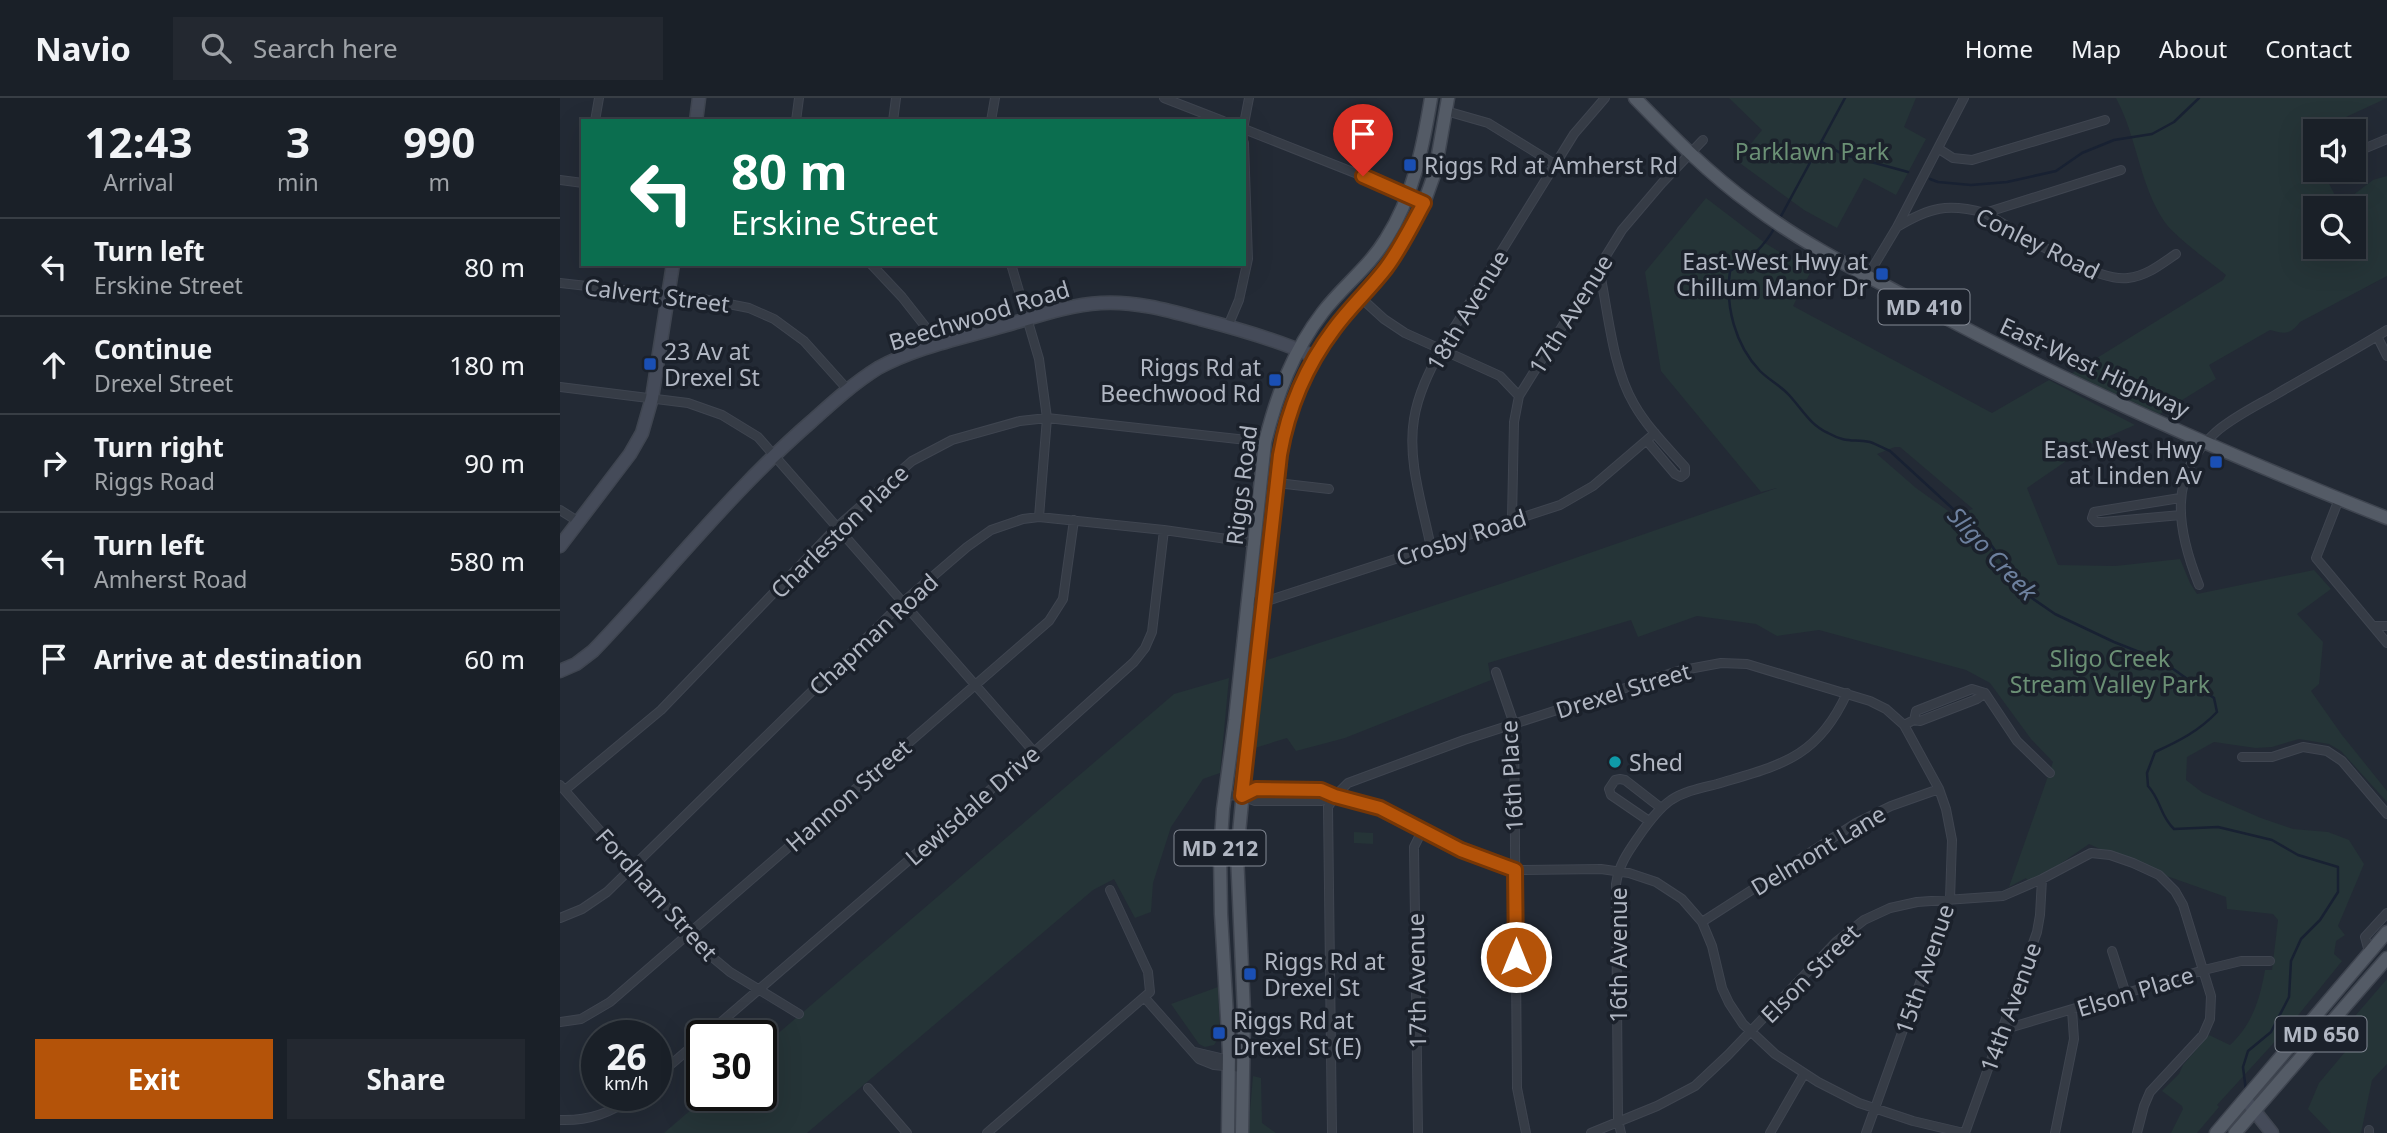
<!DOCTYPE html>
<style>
body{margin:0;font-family:"Noto Sans",sans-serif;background:#232830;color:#f1f3f6;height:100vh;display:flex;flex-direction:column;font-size:26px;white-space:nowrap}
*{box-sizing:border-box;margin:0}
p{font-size:23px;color:#9fa3a8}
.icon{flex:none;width:38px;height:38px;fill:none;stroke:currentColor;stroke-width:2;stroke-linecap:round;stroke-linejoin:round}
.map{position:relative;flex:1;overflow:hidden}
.side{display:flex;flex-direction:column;background:#1a2028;width:560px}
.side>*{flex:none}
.banner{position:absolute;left:21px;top:21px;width:665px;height:147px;border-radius:0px;box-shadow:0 7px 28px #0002,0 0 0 2px #383e45;background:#0b6e4f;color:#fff;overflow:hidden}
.buttons{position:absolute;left:1743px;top:21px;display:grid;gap:14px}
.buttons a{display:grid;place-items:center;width:63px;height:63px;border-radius:0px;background:#1a2028;box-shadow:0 7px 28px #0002,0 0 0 2px #383e45;font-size:35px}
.speed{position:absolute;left:21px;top:922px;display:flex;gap:14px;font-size:35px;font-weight:700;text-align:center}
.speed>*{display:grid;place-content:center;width:91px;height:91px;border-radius:50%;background:#1a2028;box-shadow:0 7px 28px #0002,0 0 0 2px #383e45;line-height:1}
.speed small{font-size:18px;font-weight:400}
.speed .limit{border:4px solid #111;border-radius:10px;background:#fff;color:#111}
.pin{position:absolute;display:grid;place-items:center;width:60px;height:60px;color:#fff;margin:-72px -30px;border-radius:50% 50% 50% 0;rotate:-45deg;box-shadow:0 0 7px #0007}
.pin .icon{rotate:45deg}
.me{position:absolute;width:77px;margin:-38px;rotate:0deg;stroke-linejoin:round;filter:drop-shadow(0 0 5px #0008)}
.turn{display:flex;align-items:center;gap:24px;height:147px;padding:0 35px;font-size:32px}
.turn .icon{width:91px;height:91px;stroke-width:2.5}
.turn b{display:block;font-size:49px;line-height:60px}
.eta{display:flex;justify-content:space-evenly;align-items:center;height:119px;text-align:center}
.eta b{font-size:42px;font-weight:700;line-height:49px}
.button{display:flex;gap:14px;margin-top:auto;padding:14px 35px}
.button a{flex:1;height:80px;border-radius:0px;background:#b45309;color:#fff;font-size:28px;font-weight:700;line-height:80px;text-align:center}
.button a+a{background:#232830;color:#f1f3f6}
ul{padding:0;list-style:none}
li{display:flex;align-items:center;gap:21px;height:98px;padding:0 35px;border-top:2px solid #383e45}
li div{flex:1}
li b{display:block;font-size:26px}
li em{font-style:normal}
header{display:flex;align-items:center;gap:42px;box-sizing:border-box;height:98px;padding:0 35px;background:#1a2028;border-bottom:2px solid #383e45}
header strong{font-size:33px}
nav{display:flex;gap:38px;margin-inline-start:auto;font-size:24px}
.search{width:490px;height:63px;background:#232830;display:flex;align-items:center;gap:18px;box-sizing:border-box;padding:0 24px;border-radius:0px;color:#9fa3a8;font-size:26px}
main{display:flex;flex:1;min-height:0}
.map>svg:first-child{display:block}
.green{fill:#253437;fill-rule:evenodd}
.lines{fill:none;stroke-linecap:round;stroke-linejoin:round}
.stream{stroke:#182132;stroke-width:2.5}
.street-casing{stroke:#3f4550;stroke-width:10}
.secondary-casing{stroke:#3f4550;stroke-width:15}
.primary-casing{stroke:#3f4550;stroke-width:15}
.street{stroke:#363c46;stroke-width:8}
.secondary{stroke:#454b59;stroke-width:12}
.primary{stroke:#545b66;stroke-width:12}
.route-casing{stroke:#753606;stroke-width:18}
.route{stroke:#b45309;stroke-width:12}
.transit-dot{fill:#1a4fb4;stroke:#1b212b;stroke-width:2.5}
.culture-dot{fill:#0f9aa8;stroke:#1b212b;stroke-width:2.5}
.labels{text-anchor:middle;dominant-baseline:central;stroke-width:7;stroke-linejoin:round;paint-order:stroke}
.shield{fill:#1b212b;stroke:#848a95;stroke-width:2}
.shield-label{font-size:21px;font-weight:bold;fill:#b1b7c3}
.park-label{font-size:23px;fill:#6b9075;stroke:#1b212b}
.poi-label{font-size:23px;fill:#b1b7c3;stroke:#1b212b;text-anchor:start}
.street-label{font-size:23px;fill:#b1b7c3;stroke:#1b212b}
.water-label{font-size:24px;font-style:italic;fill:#6d809e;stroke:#1b212b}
</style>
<header>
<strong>Navio</strong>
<div class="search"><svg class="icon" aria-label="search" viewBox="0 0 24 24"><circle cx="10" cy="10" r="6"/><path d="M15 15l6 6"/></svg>Search here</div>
<nav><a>Home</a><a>Map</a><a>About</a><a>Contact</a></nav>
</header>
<main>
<section class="side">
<div class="eta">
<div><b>12:43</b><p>Arrival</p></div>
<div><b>3</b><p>min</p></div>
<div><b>990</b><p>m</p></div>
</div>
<ul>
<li><svg class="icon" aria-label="left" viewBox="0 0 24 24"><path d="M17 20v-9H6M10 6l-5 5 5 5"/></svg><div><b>Turn left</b><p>Erskine Street</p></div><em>80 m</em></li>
<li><svg class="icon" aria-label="ahead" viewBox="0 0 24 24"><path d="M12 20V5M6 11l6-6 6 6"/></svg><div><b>Continue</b><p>Drexel Street</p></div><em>180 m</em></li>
<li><svg class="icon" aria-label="right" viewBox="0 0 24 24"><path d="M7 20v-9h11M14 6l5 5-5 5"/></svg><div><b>Turn right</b><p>Riggs Road</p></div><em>90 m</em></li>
<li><svg class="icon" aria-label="left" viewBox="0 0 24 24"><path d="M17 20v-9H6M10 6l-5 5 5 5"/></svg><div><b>Turn left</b><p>Amherst Road</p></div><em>580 m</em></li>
<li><svg class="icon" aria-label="arrive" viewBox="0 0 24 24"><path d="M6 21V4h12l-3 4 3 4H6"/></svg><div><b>Arrive at destination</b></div><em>60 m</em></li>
</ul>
<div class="button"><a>Exit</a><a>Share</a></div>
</section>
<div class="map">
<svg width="1827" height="1035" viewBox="0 0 1827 1035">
<rect width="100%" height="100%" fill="#232a35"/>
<!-- green -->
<path class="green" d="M1169 0H1356L1344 29 1366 41 1336 97 1304 80 1277 130 1244 112 1177 63 1202 32Z
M1556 0H1827L1745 38 1755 58V72H1762L1780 107 1813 82 1827 78V178L1740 224C1730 237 1725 236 1710 232L1649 267 1656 281 1598 317 1511 276 1663 182 1666 177C1651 165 1613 137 1604 123 1579 85 1577 39 1556 0ZM1755 110H1794V149H1755Z
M1146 100 1205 145 1251 173 1233 208 1432 315 1489 282 1575 327 1531 346 1467 390 1498 467 1555 468 1620 461 1630 485 1637 496 1754 472 1771 491 1737 516 1763 544 1759 586 1751 593 1782 637 1827 693V704L1781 653 1769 646 1739 641 1712 649 1696 650 1654 644 1627 659 1626 682 1643 695 1701 720 1733 731 1768 734 1789 742 1804 766 1778 828 1785 837 1776 843 1774 856 1782 863 1731 926 1657 1007 1659 1009 1637 1035H1611L1623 1011 1622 1008 1602 993 1619 976 1623 967 1649 937 1670 947C1692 927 1700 901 1705 872H1712L1718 822 1713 816 1667 811 1666 799 1573 766 1529 746 1470 787 1466 780 1449 789 1493 664 1471 641 1430 585 1406 572 1259 532 1217 538 1196 526 1137 518 1078 539 1071 522 928 565 931 582 785 640 736 653 727 640 695 650 704 569 707 562 943 485 1217 390 1201 394 1101 273 1085 174ZM1335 349H1340L1413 411 1394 417 1356 390 1317 356Z
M669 580 660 675 643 681 611 729 593 785 591 814 575 820 554 781 533 792 247 1035H104L147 998H201V950L614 596Z
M794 734 813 735V746L794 745Z
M1827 881V966L1812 982 1801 1035H1771L1748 1011 1759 985 1785 954 1789 925Z
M658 889 660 938 654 947 645 949 639 946 611 906Z
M693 978 701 980 702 1025 716 1035H688Z"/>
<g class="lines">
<!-- stream -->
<path class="stream" d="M1262 44 1282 56 1348 74
M1370 81 1378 84 1411 87 1447 84 1496 73 1522 55 1554 42 1592 36 1614 24 1639 0
M1220 120 1285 0
M1215 129C1204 149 1190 161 1170 173 1165 208 1175 247 1200 273 1209 282 1221 288 1229 297 1242 311 1250 327 1268 335 1286 345 1292 341 1310 344 1316 346 1323 350 1330 353L1429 444 1466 496 1495 516 1554 544 1602 563 1654 600 1657 614C1639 633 1619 643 1595 654L1587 675 1588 688C1601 702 1600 718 1614 731L1658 729 1712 742 1738 757 1778 769V794L1760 822 1741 841 1731 863 1729 899 1711 934 1688 953 1683 969 1686 993"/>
<defs>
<path id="street" d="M604 0 663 23
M886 13 928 25 996 67
M35 23 39 0
M236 23 239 0
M333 23 336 0
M431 23 435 0
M684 26 689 0
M684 31 823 86 864 105
M1379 51 1393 60 1412 62 1545 22
M1794 55 1827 41
M0 82 23 85
M1425 115 1561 72
M1337 129C1370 109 1388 105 1425 115 1457 133 1535 185 1568 180 1587 178 1601 166 1616 156
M311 166 342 199 379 246
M451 166 479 261 487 320 479 419
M1039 170C1048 212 1052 269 1074 306 1087 329 1107 349 1125 369V376L1121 379 1115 376 1087 343
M1307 179 1337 129 1404 0
M0 185 143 201 189 210 214 221 244 243 288 292
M801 200 824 221 845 235 940 278 959 298
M668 228 679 202 688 161 684 45
M1817 238 1827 258
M0 289 128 305 162 317 198 339 474 654
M717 385 769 391
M1620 400 1534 414 1532 420 1536 424H1543L1621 417
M1779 401 1756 460 1827 545
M0 412 19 424
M952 421 954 324 959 298 1062 132 1102 85 1143 42
M871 450C863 409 847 363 854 321 858 296 869 274 881 251L1014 36 1045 0
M1639 487C1617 432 1607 377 1656 334 1673 319 1696 308 1715 297 1752 275 1790 255 1827 232
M688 503 704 504 1000 407 1033 388 1095 335
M1813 528H1827
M936 574 954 626 957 990 966 1035
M1425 595 1457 643 1490 675
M1354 622 1356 613 1412 591 1425 595
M1344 627 1354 622 1360 623 1417 601 1425 595
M1682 659H1712L1743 649 1767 653 1782 663 1827 716
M0 687 146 854 170 874 239 916
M5 692 101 612 278 428 352 363 392 342 460 323 487 320 705 344
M665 697 682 698 695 703H761L775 698 788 685 904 642 1118 573 1161 565 1187 566 1310 603 1326 611 1344 627 1379 691 1386 711 1392 742 1390 801 1306 1035
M682 698 696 691 761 692 775 698 820 711 901 752 947 770 962 772 1041 771 1069 775 1096 784 1122 801 1142 824 1152 848 1162 890 1169 905 1183 926 1215 956 1258 984 1299 1005 1353 1023 1404 1035
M1089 723 1051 697 1049 691 1055 682 1060 681 1065 682 1101 710
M0 820 22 811 47 794 343 504 407 449 431 432 463 421 479 419 604 432 695 445
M1142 824 1296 725 1331 708 1379 691
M1552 853 1566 896
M1809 854 1805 839 1827 815
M585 900 639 961 654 967 683 970
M0 924 21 921 50 904 489 523 503 501 514 422
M1442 932 1644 872 1681 863H1710
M145 938 474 654 574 564 585 550 592 534 604 432
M635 954 669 962 683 963
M96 979 142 940
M308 990 347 1035
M0 1022C29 1023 51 1015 74 998
M1809 1032V1035
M427 1035 590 894 588 874 550 792
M772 1035 768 709 775 698
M858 1035 854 749 862 733
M1031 1035 1097 1008 1135 988 1168 957 1276 844 1304 822 1330 810 1357 804 1443 798 1482 781 1531 755 1550 757 1573 765 1599 777 1615 793 1623 807 1651 898 1650 921 1643 937 1590 994 1584 1008 1577 1035
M1061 1035 1058 1022 1056 786C1059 766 1068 754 1079 738 1088 725 1098 711 1111 702 1125 693 1141 690 1157 686 1220 667 1257 661 1287 595
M1210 1035 1244 976
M1405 1035 1477 834 1480 817 1482 781
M1495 1035 1514 941 1512 912"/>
<path id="secondary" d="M136 23 139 0
M0 448 70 356 82 335 92 300 113 166
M0 573 16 566 33 553C106 477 172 392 252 323 273 304 294 285 318 270 356 249 402 240 443 228 475 219 507 207 541 205 575 203 607 212 640 221 679 231 718 242 755 259
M1685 1001 1712 1035"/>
<path id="primary" d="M1075 0C1112 38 1149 76 1192 107 1243 146 1300 174 1356 204 1507 286 1667 357 1827 420
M668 1035 669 953 661 816 660 756 663 711 675 622 705 344C717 296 733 253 763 214 783 188 809 169 826 141 853 99 863 49 871 0
M682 1035 684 915 677 756 691 610 724 333 740 287 755 259 774 230 834 159 864 105 875 74 888 0
M1656 1035 1827 834
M1675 1035 1827 860"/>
</defs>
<!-- street casing -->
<use href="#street" class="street-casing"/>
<!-- secondary casing -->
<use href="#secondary" class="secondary-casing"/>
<!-- primary casing -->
<use href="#primary" class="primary-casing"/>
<!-- street -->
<use href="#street" class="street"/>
<!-- secondary -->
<use href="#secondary" class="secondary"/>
<!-- primary -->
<use href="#primary" class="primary"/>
</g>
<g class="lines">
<defs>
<path id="route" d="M803 78 864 105C852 127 841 150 826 170 810 191 790 209 774 231 746 268 728 311 720 357L682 698 696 691 761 692 775 698 820 710 901 752 955 772 956 859"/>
</defs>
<!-- route casing -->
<use href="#route" class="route-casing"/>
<!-- route -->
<use href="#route" class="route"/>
</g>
<!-- markers -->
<g class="transit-dot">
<rect x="843" y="60" width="14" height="14" rx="3.5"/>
<rect x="1315" y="169" width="14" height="14" rx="3.5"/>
<rect x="83" y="259" width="14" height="14" rx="3.5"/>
<rect x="708" y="275" width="14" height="14" rx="3.5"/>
<rect x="1649" y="357" width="14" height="14" rx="3.5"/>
<rect x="683" y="869" width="14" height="14" rx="3.5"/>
<rect x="652" y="928" width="14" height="14" rx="3.5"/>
</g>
<circle class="culture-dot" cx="1055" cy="664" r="7"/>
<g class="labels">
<!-- shield labels -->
<g class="shield">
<rect x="1318.5" y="191.5" width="91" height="35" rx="5"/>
<rect x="614.5" y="732.5" width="91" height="35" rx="5"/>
<rect x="1715.5" y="918.5" width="91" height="35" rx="5"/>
</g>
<g class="shield-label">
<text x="1364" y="209">MD 410</text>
<text x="660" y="750">MD 212</text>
<text x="1761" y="936">MD 650</text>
</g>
<!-- park labels -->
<g class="park-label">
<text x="1252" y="53">Parklawn Park</text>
<text x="1550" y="560">Sligo Creek<tspan x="1550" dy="26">Stream Valley Park</tspan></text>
</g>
<!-- poi labels -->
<g class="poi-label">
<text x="864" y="67">Riggs Rd at Amherst Rd</text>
<text x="1308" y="163" text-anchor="end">East-West Hwy at<tspan x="1308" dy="26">Chillum Manor Dr</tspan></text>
<text x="104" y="253">23 Av at<tspan x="104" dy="26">Drexel St</tspan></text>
<text x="701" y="269" text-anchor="end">Riggs Rd at<tspan x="701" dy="26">Beechwood Rd</tspan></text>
<text x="1642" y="351" text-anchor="end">East-West Hwy<tspan x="1642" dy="26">at Linden Av</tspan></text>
<text x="1069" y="664">Shed</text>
<text x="704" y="863">Riggs Rd at<tspan x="704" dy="26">Drexel St</tspan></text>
<text x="673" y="922">Riggs Rd at<tspan x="673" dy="26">Drexel St (E)</tspan></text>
</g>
<!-- street labels -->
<g class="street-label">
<text transform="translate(1478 145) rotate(26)">Conley Road</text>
<text transform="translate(97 197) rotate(7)">Calvert Street</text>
<text transform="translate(907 212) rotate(-59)">18th Avenue</text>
<text transform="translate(1010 216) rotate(-58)">17th Avenue</text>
<text transform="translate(419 217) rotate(-17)">Beechwood Road</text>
<text transform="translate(1535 269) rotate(25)">East-West Highway</text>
<text transform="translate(681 387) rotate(-83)">Riggs Road</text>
<text transform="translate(279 433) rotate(-44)">Charleston Place</text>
<text transform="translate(901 439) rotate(-18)">Crosby Road</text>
<text transform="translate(313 536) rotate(-43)">Chapman Road</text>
<text transform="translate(1063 592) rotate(-17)">Drexel Street</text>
<text transform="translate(951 678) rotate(-93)">16th Place</text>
<text transform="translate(288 697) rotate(-41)">Hannon Street</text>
<text transform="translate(412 707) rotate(-41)">Lewisdale Drive</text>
<text transform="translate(1258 752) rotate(-31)">Delmont Lane</text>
<text transform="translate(97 796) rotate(48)">Fordham Street</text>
<text transform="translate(1058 857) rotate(-90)">16th Avenue</text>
<text transform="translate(1364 871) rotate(-71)">15th Avenue</text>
<text transform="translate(1250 875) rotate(-45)">Elson Street</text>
<text transform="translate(856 883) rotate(-91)">17th Avenue</text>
<text transform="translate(1575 893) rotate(-17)">Elson Place</text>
<text transform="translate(1450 909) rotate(-70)">14th Avenue</text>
</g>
<!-- water labels -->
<g class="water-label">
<text transform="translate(1433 455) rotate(47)">Sligo Creek</text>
</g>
</g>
</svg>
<div class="buttons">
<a><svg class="icon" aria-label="sound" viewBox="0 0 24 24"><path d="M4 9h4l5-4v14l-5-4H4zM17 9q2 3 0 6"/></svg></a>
<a><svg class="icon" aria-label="search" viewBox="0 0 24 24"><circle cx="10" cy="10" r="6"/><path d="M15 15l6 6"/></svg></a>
</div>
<div class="speed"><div>26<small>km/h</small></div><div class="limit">30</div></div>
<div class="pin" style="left:803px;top:78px;background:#d93025"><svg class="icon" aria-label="arrive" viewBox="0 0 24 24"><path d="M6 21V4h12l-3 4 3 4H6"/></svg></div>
<svg class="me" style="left:956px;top:859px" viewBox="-20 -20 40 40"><circle r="17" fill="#b45309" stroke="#fff" stroke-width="3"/><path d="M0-11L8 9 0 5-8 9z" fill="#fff"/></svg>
<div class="banner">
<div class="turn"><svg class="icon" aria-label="left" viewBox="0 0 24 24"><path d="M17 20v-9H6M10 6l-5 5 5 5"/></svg><div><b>80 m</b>Erskine Street</div></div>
</div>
</div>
</main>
